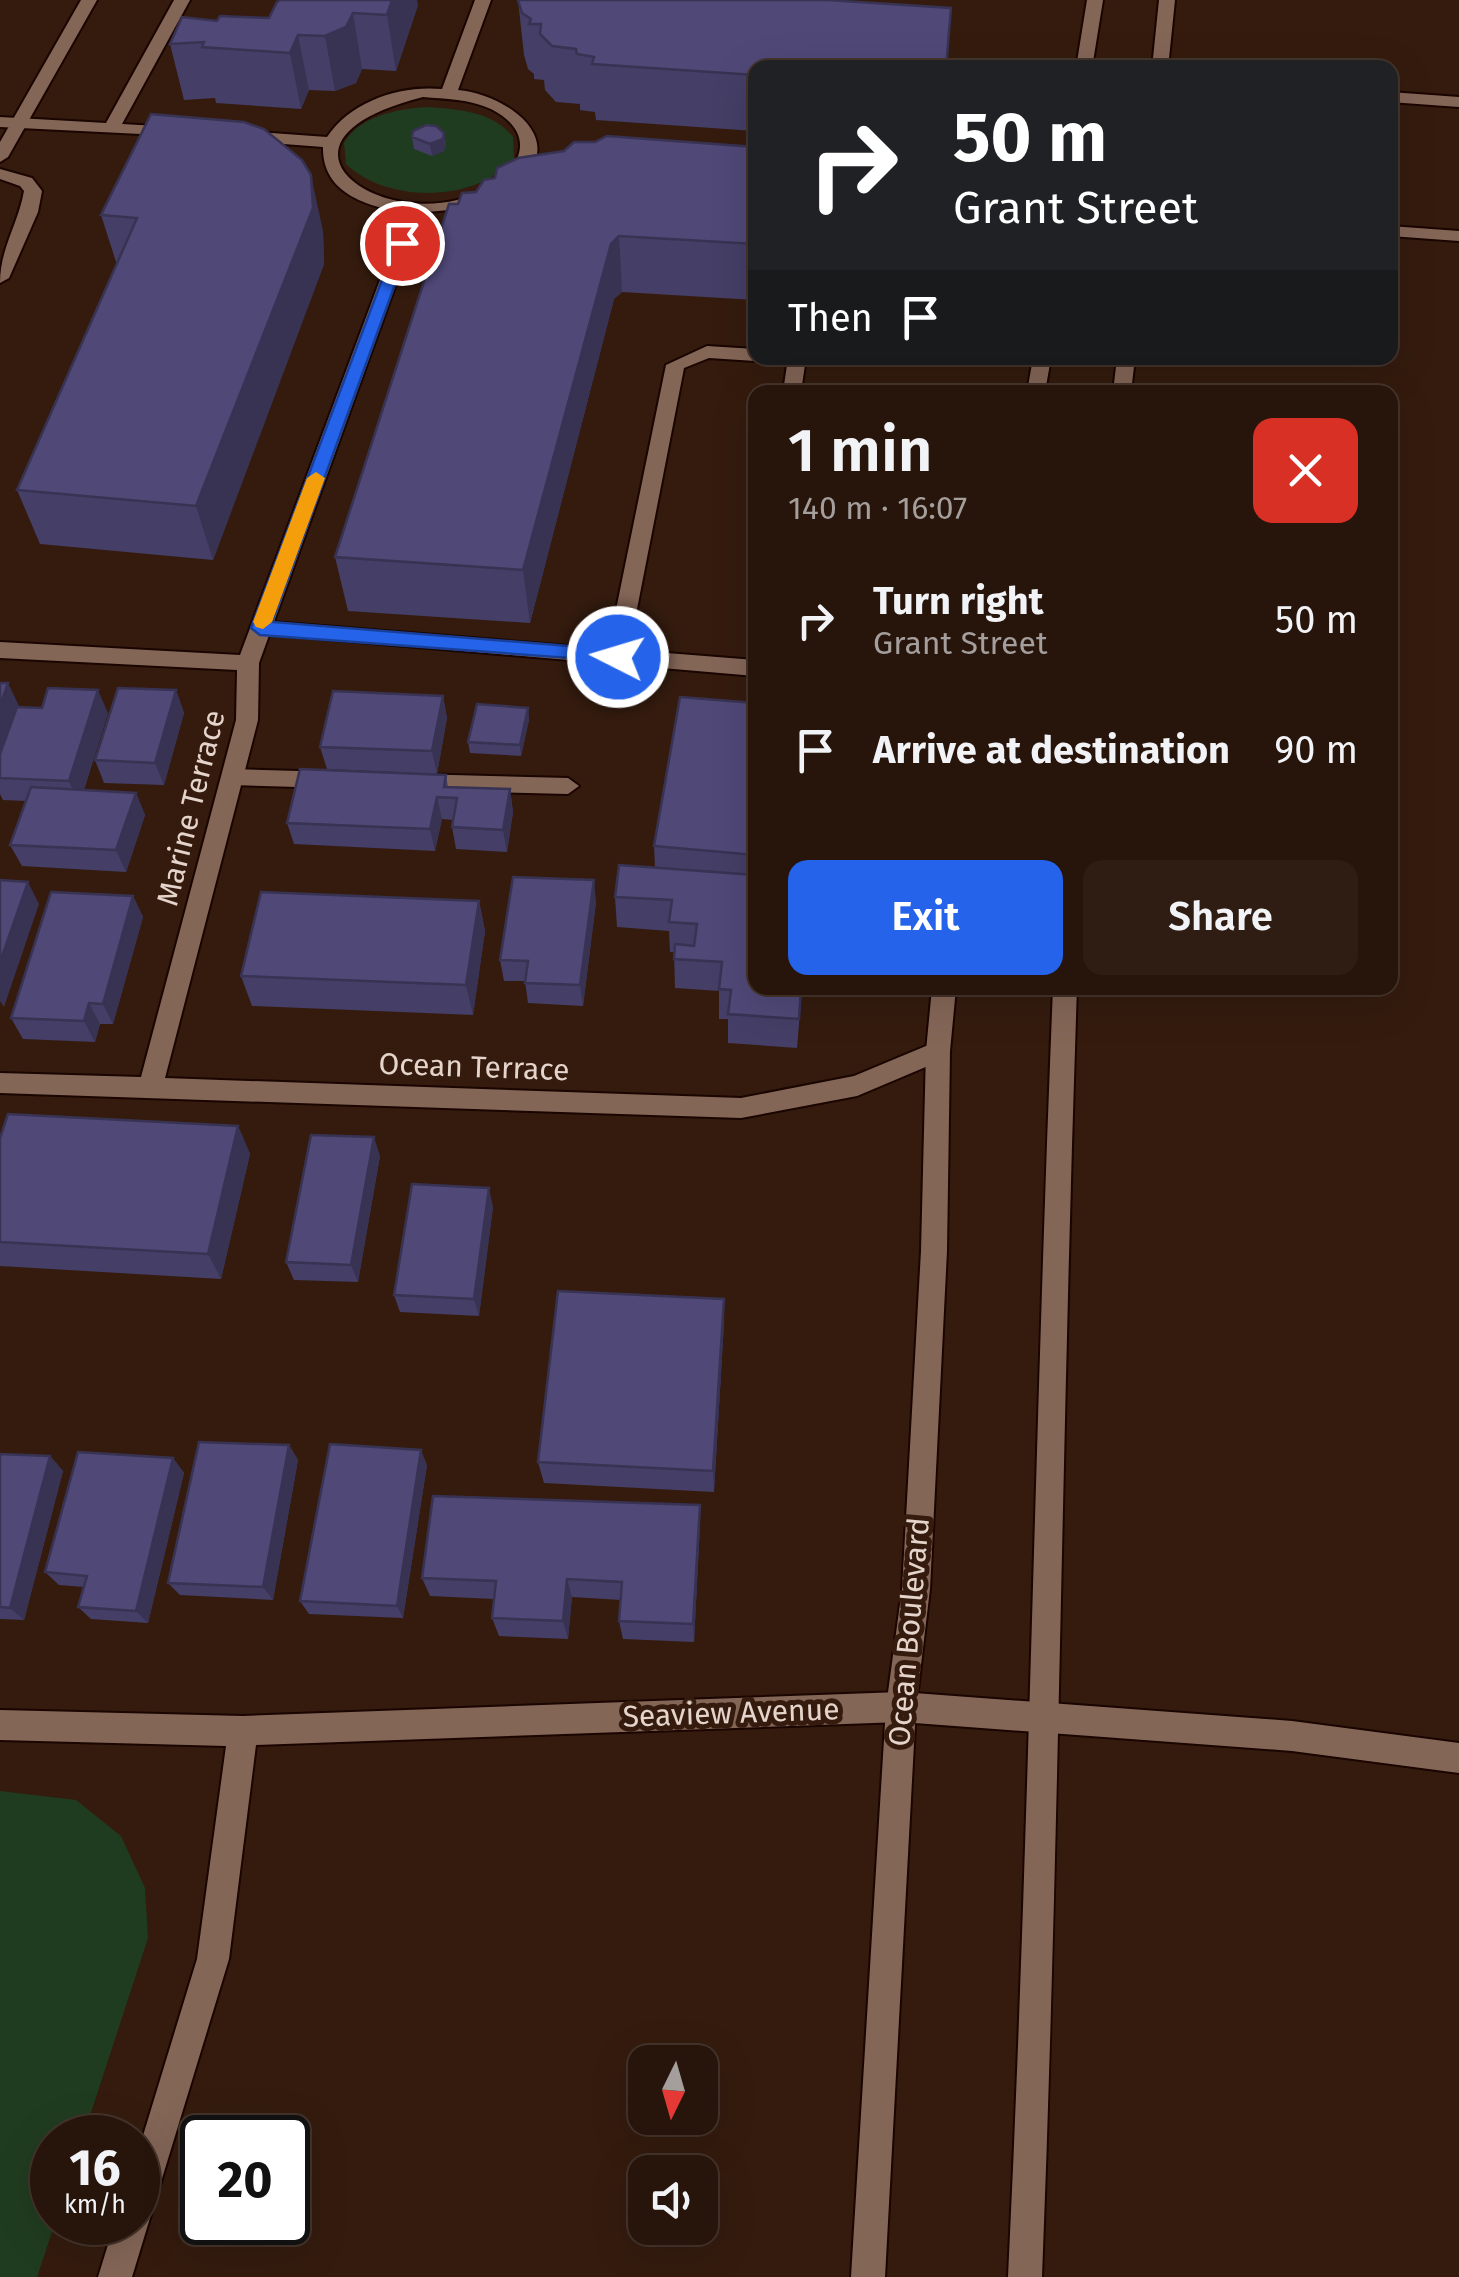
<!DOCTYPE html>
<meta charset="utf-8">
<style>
body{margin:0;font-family:"Fira Sans",sans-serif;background:#2f1d13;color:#f1f3f6;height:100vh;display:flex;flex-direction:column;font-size:38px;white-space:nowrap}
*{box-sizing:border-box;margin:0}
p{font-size:32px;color:#a49e9c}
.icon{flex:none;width:55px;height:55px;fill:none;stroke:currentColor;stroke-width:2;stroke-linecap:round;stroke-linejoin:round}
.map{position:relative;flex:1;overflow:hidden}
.details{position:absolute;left:748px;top:385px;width:650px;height:610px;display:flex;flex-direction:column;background:#27140a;border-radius:20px;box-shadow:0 10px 40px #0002,0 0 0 2px #43332b}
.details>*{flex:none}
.hud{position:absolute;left:748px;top:60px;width:650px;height:305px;border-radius:20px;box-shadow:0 10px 40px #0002,0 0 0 2px #43332b;background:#202124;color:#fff;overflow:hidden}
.needle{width:65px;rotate:185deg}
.buttons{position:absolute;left:628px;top:2045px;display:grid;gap:20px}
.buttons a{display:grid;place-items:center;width:90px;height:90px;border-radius:20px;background:#27140a;box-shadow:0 10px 40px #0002,0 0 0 2px #43332b;font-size:50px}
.speed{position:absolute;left:30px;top:2115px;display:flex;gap:20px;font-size:50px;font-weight:700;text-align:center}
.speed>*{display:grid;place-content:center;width:130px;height:130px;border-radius:50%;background:#27140a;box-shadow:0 10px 40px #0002,0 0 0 2px #43332b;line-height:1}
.speed small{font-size:25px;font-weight:400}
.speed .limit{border:5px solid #111;border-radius:15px;background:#fff;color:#111}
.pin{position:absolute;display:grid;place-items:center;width:85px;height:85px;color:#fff;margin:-42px;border:5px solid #fff;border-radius:50%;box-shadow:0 2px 10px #0007}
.me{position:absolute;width:110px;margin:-55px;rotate:275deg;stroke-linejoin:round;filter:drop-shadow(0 0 8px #0008)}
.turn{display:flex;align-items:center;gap:35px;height:210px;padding:0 40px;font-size:45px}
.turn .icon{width:130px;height:130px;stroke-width:2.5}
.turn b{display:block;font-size:70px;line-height:85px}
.then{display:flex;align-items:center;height:95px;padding:0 40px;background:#0003;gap:20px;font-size:38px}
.round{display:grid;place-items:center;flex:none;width:105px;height:105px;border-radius:20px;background:#2f1d13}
.overview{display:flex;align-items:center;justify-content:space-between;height:170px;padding:0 40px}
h1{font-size:60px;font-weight:600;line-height:75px}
.primary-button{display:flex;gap:20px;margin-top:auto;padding:20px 40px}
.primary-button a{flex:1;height:115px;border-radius:20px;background:#2563eb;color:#fff;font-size:40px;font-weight:600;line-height:115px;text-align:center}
.primary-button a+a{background:#2f1d13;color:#f1f3f6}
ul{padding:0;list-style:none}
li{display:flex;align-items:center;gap:30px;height:130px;padding:0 40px}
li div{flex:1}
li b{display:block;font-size:38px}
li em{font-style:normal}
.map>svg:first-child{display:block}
.green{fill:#203c20}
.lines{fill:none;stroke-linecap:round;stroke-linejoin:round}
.lane-casing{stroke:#1a0500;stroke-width:4}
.street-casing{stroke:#1a0500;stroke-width:4}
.secondary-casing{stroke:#1a0500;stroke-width:4}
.lane{fill:#846657;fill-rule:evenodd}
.street{fill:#846657;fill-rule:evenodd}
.secondary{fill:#846657;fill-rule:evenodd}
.wall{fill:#453e66}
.shaded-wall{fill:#383253}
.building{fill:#504877;stroke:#383253;stroke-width:2.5}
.route{fill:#2563eb;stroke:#184099;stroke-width:2.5}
.slow{fill:#f59e0b}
.labels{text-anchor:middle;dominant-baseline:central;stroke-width:10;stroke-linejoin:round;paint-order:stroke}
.street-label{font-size:30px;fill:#e5d4cb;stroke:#341b0e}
</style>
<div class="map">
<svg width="1459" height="2277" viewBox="0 0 1459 2277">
<rect width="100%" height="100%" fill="#341b0e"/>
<!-- green -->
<path class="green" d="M426 107C457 109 493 111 513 137L514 158C478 203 387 204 346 164L344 143C360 116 397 109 426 107Z
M0 1791 76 1800 121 1836 145 1888 148 1938 83 2137 52 2138 55 2223 37 2277H0Z"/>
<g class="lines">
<defs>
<path id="lane" d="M81 0H97L8 157 0 162V142Z
M1390 92 1459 97V107L1390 102Z
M0 169 32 178 42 191 38 212 9 278 0 283C0 248 18 225 24 191L20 186 0 179Z
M1390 226 1459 231V241L1390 236Z
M707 346 755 349V358H763L755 361 709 358 684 368 629 650 755 660V676L253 633 250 628 260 621 608 649 666 365Z
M788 358H806L801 392H783Z
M233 769 333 772 344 780 333 788 233 785 222 777Z
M413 774 568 778 579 786 568 794 413 790 402 782Z"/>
<path id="street" d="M174 0H190L122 124 175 127 183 132 181 136 0 127V117L106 123Z
M475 0H491L458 90C504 94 571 138 518 184 494 206 453 211 422 212L259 663 258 720 165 1078 741 1098 854 1076 938 1041 947 1044 950 1051 947 1058 857 1096 741 1118 0 1093V1073L141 1077 236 720 237 670 0 658V642L240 655 405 213C366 206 322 193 323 147L245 141 237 136 245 131 327 137C351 101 400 85 442 89ZM423 97C446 99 469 99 491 109 536 132 524 167 487 188 394 242 241 143 423 97Z
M901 1692 1292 1721 1459 1743V1773L1292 1751 901 1722 256 1745 229 1959 132 2277H98L115 2222H138V2152L197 1959 226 1746 0 1740V1710L243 1716Z"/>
<path id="secondary" d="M1087 0H1103L1092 68H1076Z
M1159 0H1175L1168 68H1152Z
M1033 358H1051L1045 392H1027Z
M1117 358H1135L1131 392H1113Z
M932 988H956L950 1051 947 1251 930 1589 916 1707 885 2277H851L886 1707 902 1589 921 1251 926 1051Z
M1053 988H1077C1062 1418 1059 1847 1042 2277H1008C1029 1847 1035 1418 1053 988Z"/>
</defs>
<!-- lane casing -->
<use href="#lane" class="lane-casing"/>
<!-- street casing -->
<use href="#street" class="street-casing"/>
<!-- secondary casing -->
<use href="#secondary" class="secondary-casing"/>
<!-- lane -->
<use href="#lane" class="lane"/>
<!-- street -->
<use href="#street" class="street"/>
<!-- secondary -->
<use href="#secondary" class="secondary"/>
</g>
<!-- wall -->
<path class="wall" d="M518 0 755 68V131L596 120 595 112 580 110V104L556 102 545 90 544 80 534 79V74L528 69 524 55Z
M418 5 396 71 362 69 356 83 335 91 309 90 301 109 216 103 215 98 184 100 170 44 217 21 269 18Z
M444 133 446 145 444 151 432 156 414 149 412 137Z
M755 147V300L622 292 614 299 530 623 348 611 335 557 458 204 476 192Z
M101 215 323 231 324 264 213 560 40 544 17 490 117 265Z
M0 683 19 707 108 713 84 790 136 793 145 815 126 872 22 866 10 845 26 801 3 800 0 794Z
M176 690 184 713 164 785 104 783 95 760Z
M443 696 447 718 437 774 327 769 320 747Z
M755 703V988H802L797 1048 728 1043V1019H719V991L675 988 674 952H670L669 931 617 927 615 897 655 868 654 846Z
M528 708 529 720 521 756 470 753 468 742Z
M446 775 448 787 510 789 513 812 507 852 456 849 452 827 453 820 442 819 435 851 294 844 287 823Z
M133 896 143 917 113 1024H100L95 1042 23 1039 11 1018Z
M479 901 485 931 473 1015 252 1006 241 976Z
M596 902 583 1006 528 1003 525 981H504L500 960Z
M238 1126 250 1154 221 1279 0 1266V1138Z
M380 1156 358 1282 294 1280 286 1262Z
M493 1207 479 1316 400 1312 394 1295Z
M724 1299V1323L714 1492 544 1483 538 1462Z
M289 1445 298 1460 273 1600 180 1595 168 1583Z
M0 1454 50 1456 63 1471 24 1620 0 1619Z
M173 1458 184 1473 148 1623 91 1619 78 1607 84 1587 59 1585 45 1572Z
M427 1465 403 1618 309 1614 300 1601Z
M700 1525 694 1642 623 1639 619 1621 621 1600 572 1597 568 1639 499 1636 492 1618 494 1599 430 1596 422 1578Z"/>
<!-- shaded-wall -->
<path class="shaded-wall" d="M392 0H417L418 5 396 71 387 15Z
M353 13 362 69 356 83 335 91 325 36Z
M298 35 309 90 301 109 290 53Z
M444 133 446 145 444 151 432 156 430 144Z
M311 175 323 231 324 264 213 560 196 506Z
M619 236 622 292 614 299 530 623 523 570 611 244Z
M8 683 19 706 0 760V706Z
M98 690 108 713 79 804 69 781Z
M176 690 184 713 164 785 155 763Z
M443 696 447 718 437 774 432 751Z
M528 708 529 720 521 756 520 745Z
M510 789 513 812 507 852 503 830Z
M136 793 145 815 126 872 116 850Z
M437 797 442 819 435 851 430 829Z
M594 880 596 902 583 1006 580 985Z
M28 882 39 904 4 1007 0 1001V962Z
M133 896 143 917 113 1024 103 1004Z
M479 901 485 931 473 1015 466 985Z
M89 1003 100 1024 95 1042 84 1021Z
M238 1126 250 1154 221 1279 208 1254Z
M374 1137 380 1156 358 1282 351 1265Z
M489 1188 493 1207 479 1316 474 1299Z
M724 1299V1323L714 1492 713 1471Z
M289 1445 298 1460 273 1600 263 1587Z
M421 1450 427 1465 403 1618 397 1606Z
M50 1456 63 1471 24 1620 10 1608Z
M173 1458 184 1473 148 1623 136 1611Z
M700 1505V1525L694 1642 693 1624Z
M567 1579 572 1597 568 1639 563 1621Z"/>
<!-- building -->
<path class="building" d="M281 0H392L387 15 353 13 346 27 325 36 298 35 290 53 202 47 204 42 170 44 182 17 217 21 220 16 269 18 277 2Z
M518 0H828L951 8 946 68H755V75L592 64 594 57 577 54 576 49 552 46 540 34 541 24H529L531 19 522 13Z
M151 114 244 122 264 129 302 160 311 175 313 208 196 506 17 490 137 218 101 215Z
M426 125 436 126 444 133 443 139 430 144 412 137 413 131Z
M607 136 755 147V244L619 236 611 244 523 570 335 557 449 204H458L462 193 476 192 484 180 495 178 497 168 518 158 564 151 574 142H595Z
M0 683H8L0 706Z
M48 688 98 690 69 781 0 778V754L17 707 42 708Z
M118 688 176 690 155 763 95 760Z
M333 691 443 696 432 751 320 747Z
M680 697 755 703V855L654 846Z
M477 704 528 708 520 745 468 742Z
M300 769 446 775 444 787 510 789 503 830 452 827 457 798 437 797 430 829 287 823Z
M31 787 136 793 116 850 10 845Z
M619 865 755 875V988H801L799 1019 728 1014 731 990 719 989 722 962 674 959 675 944 694 946 697 924 669 922 672 900 615 897Z
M513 877 594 880 580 985 525 983 528 961 500 960Z
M0 880 28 882 0 962Z
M51 892 133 896 103 1004 89 1003 84 1021 11 1018Z
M261 892 479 901 466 985 241 976Z
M8 1114 238 1126 208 1254 0 1242V1138Z
M311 1135 374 1137 351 1265 286 1262Z
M412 1184 489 1188 474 1299 394 1295Z
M558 1291 724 1299 713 1471 538 1462Z
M199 1442 289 1445 263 1587 168 1583Z
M330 1444 421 1450 397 1606 300 1601Z
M78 1452 173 1458 136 1611 78 1607 87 1576 45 1572Z
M0 1454 50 1456 10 1608 0 1607Z
M433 1496 700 1505 693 1624 619 1621 622 1582 567 1579 563 1621 492 1618 496 1581 422 1578Z"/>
<!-- route -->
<path class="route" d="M397 240 410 243 272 622 618 650 624 652V662L260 635 251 628Z"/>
<!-- slow -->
<path class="slow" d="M316 472 325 478 272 622 263 629 256 627 253 622 307 478Z"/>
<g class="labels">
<!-- street labels -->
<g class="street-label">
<text transform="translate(191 808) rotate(-76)">Marine Terrace</text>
<text transform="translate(474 1067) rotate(2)">Ocean Terrace</text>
<text transform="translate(909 1632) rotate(-85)">Ocean Boulevard</text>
<text transform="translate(731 1713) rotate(-2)">Seaview Avenue</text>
</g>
</g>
</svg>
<div class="buttons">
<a><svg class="needle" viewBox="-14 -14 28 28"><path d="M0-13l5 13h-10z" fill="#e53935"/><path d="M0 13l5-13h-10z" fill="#a49e9c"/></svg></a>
<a><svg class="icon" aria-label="sound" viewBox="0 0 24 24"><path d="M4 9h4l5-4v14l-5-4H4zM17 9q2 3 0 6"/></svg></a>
</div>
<div class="speed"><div>16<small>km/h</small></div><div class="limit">20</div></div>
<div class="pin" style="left:402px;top:243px;background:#d93025"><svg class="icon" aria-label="arrive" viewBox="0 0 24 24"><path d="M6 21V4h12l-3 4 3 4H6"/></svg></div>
<svg class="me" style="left:618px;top:657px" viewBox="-20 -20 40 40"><circle r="17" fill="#2563eb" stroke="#fff" stroke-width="3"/><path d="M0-11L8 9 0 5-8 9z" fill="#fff"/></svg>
<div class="hud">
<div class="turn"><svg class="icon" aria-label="right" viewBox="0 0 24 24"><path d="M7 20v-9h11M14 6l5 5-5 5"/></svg><div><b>50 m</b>Grant Street</div></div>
<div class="then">Then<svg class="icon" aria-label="arrive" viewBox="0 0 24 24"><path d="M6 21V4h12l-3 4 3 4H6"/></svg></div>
</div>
<section class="details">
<div class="overview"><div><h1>1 min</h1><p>140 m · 16:07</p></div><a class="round" style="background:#d93025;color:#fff"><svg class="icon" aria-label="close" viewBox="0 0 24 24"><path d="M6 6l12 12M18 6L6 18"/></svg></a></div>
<ul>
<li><svg class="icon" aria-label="right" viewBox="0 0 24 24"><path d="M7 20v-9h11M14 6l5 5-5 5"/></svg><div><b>Turn right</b><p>Grant Street</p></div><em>50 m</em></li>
<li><svg class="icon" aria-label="arrive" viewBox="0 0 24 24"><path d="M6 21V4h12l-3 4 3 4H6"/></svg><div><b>Arrive at destination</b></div><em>90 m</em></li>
</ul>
<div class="primary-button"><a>Exit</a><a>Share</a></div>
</section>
</div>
